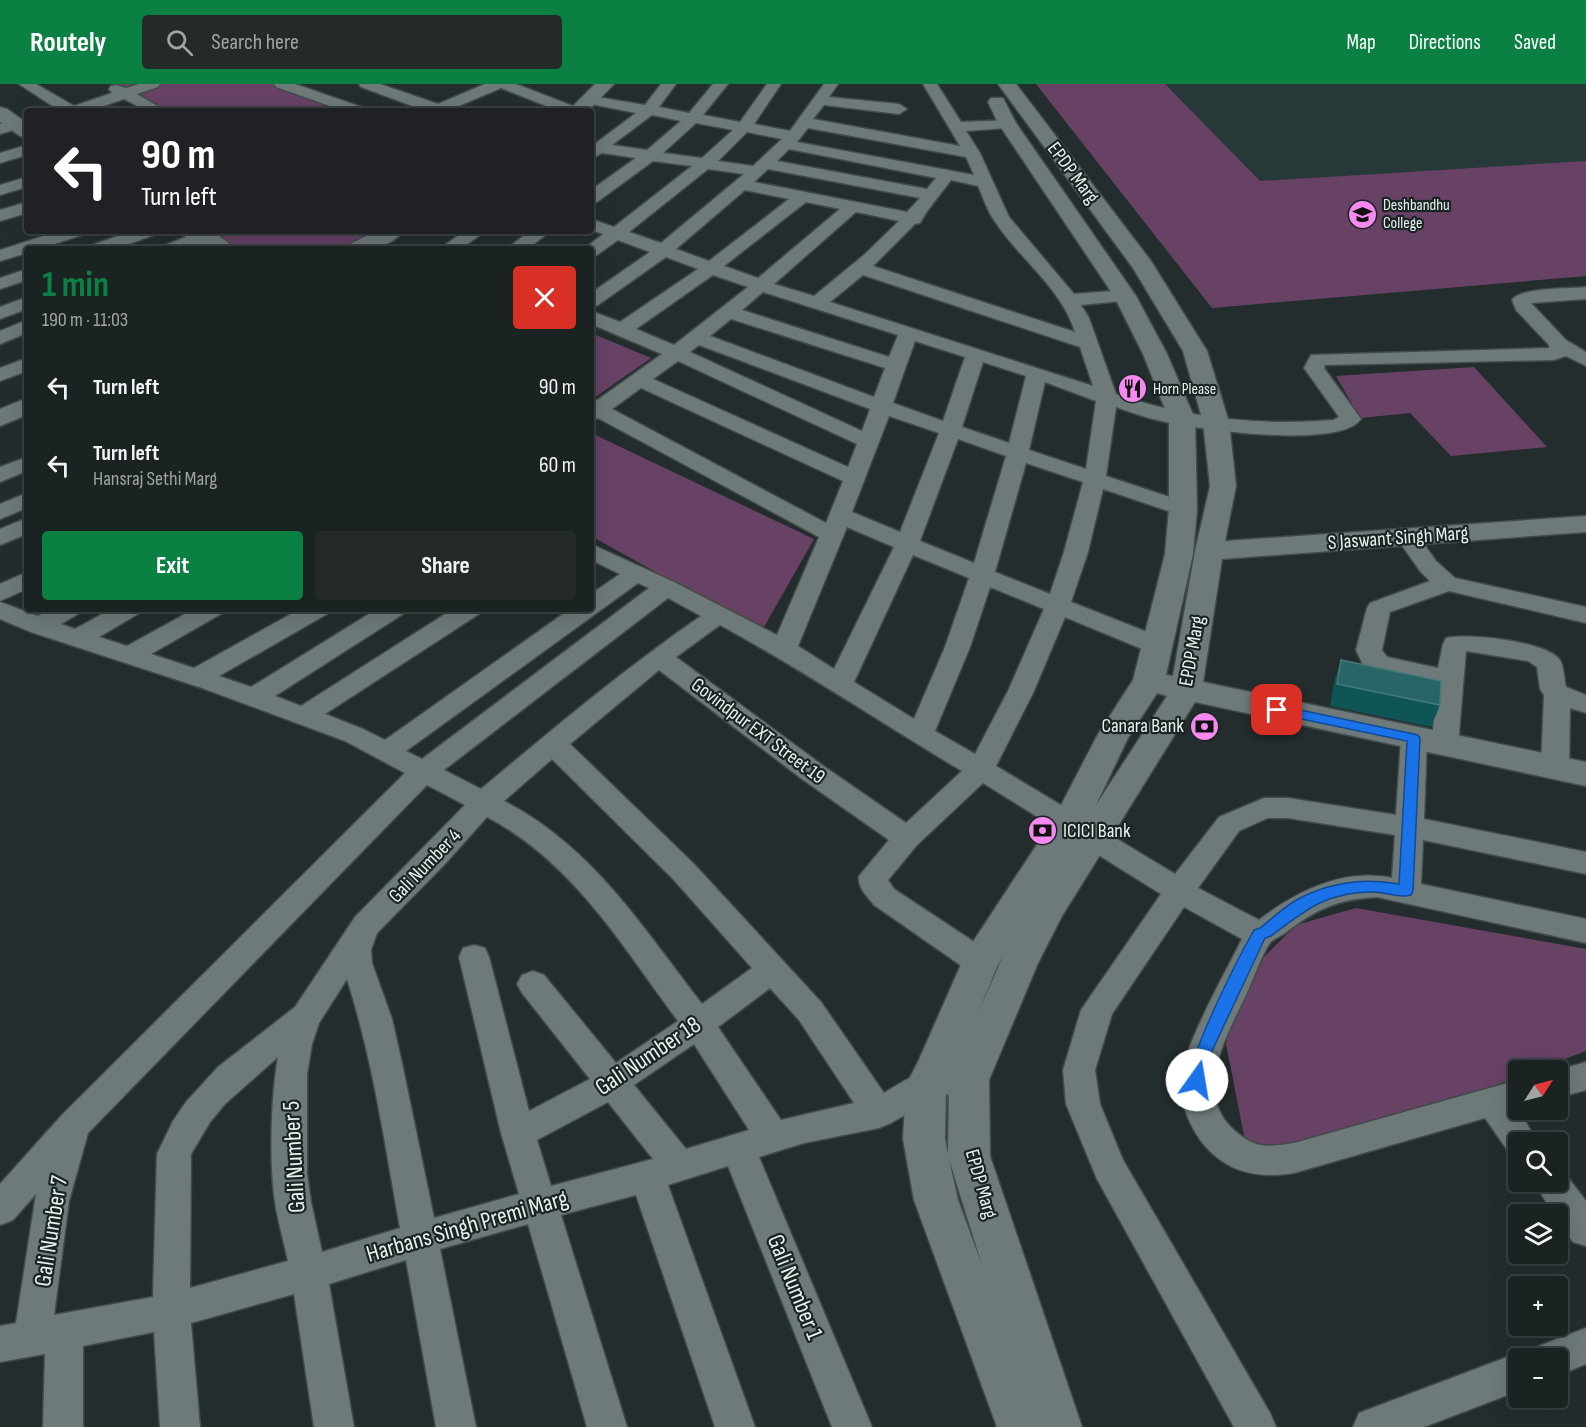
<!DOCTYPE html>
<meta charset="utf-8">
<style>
body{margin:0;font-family:"Sofia Sans Condensed",sans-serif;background:#242a2a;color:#f1f3f6;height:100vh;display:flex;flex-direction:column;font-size:22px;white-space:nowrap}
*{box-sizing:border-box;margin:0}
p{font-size:20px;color:#a0a4a5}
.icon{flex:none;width:33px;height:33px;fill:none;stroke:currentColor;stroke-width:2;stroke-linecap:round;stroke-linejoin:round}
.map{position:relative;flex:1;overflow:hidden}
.panel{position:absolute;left:24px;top:162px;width:570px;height:366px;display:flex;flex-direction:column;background:#1b2222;border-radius:6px;box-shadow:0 6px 24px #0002,0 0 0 2px #393f40}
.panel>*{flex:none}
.top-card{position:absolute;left:24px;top:24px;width:570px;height:126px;border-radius:6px;box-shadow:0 6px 24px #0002,0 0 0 2px #393f40;background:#202124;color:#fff;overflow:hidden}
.needle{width:39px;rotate:54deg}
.fabs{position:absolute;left:1508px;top:976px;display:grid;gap:12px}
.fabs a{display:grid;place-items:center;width:60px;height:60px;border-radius:6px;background:#1b2222;box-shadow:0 6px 24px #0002,0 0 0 2px #393f40;font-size:30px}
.pin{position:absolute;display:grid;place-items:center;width:51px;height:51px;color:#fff;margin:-26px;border-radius:12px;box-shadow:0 3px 9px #0006}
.me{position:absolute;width:66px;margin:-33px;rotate:13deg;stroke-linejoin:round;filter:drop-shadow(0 0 4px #0008)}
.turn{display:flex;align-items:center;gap:21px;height:126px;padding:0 18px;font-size:27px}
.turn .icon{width:78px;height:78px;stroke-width:2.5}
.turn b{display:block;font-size:42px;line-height:51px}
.round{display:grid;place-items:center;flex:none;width:63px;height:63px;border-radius:6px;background:#242a2a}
.head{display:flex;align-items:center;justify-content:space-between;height:102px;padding:0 18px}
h1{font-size:36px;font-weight:700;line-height:45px;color:#0b8043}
.cta{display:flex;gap:12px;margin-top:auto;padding:12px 18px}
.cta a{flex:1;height:69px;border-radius:6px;background:#0b8043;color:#fff;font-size:24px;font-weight:700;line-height:69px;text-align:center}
.cta a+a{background:#242a2a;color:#f1f3f6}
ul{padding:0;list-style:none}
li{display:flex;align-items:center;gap:18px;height:78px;padding:0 18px}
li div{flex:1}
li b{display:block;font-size:22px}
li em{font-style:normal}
header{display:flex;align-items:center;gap:36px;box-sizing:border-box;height:84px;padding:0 30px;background:#0b8043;color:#fff}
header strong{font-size:28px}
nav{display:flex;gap:33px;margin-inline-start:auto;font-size:21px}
.search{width:420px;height:54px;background:#242a2a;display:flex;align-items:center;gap:15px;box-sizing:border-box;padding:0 21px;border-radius:6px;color:#a0a4a5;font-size:22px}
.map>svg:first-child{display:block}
.built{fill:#273838}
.green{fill:#674265}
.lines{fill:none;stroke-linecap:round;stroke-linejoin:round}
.street-casing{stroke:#424a4a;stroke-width:3}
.secondary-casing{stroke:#424a4a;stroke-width:3}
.street{fill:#6e7979;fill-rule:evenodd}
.secondary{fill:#6e7979;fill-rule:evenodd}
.wall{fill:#105556}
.building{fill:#286566;stroke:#467b7c;stroke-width:1.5}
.route{fill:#1a73e8;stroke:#114b97;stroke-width:1.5}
.labels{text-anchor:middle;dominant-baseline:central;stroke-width:4.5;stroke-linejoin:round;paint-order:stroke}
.far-poi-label{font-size:16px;fill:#eaf0f0;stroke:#1b2424;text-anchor:start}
.street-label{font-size:20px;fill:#eaf0f0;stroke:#1b2424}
.poi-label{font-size:20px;fill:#eaf0f0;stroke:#1b2424;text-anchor:end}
.near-street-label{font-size:24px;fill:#eaf0f0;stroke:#1b2424}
</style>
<header>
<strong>Routely</strong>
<div class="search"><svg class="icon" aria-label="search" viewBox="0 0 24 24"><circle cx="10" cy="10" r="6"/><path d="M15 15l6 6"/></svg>Search here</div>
<nav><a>Map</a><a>Directions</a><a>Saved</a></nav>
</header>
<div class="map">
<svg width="1586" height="1343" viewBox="0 0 1586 1343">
<rect width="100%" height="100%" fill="#242d2e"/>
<!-- built -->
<path class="built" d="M1036 0H1586V192L1212 224Z"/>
<!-- green -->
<path class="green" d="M115 0H272L353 27H163Z
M1036 0H1165L1260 97 1586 77V192L1212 224Z
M223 147H372L343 165H233L207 152Z
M591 249 651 274 591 316Z
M1474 283 1547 363 1451 372 1410 329 1360 334 1336 292Z
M591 349 814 455 756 557 661 491 591 452Z
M1356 824 1586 865V967L1533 987H1518V993L1446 1020 1248 1072 1226 960 1241 896 1296 841Z"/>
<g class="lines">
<defs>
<path id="street" d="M19 0H36L74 22 112 9 109 5 111 2 116 1 126 4 139 0H160L158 3 137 10 166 27H147L124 15 89 27H60Z
M274 0H295L364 24 367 27H344L276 3Z
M359 0H380L438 20 485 0H516L578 24 581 27H559L501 4 447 27H426L361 3Z
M661 0H676L659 23 689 29 713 0H728L703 31 740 38 767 0H781L754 40 790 47 824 0H838L829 13 899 20 907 25 899 30 824 21 813 35 960 62 923 0H937L961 38 1012 36 1015 39 1012 42 1007 44 966 47 980 69 1009 133 1074 210 1125 206 1132 208 1134 212 1132 216 1081 221 1089 234 1116 310C1185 334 1260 342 1333 336L1339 333 1304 284 1311 271 1549 264V261L1516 226 1512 216C1521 203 1570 205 1586 203V215L1531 219 1566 256 1586 268V282L1566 272 1554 276 1325 281 1324 284 1361 335C1341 364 1216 347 1182 341 1160 338 1138 331 1116 323L1106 392 1191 420 1194 425 1191 430 1183 432 1103 405 1088 468 1071 518 1165 555 1168 561 1165 567 1156 569 1147 567 1065 533 1034 607 996 682 1175 790 1219 733 1264 714H1288L1396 731 1401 654 1405 648 1414 645 1423 648 1427 654 1424 735 1586 768V790L1423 756 1421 800 1586 835V859L1377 813C1338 815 1316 825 1285 849 1281 852 1273 855 1270 859 1264 866 1252 898 1247 909 1228 950 1191 1009 1235 1047 1255 1065 1268 1063 1294 1059L1518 996 1517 1025 1539 1059H1518V1073L1510 1070 1485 1034 1294 1089C1264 1094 1236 1091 1213 1070 1194 1053 1180 1024 1181 997 1182 964 1226 888 1242 855L1184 823 1112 930 1095 986 1100 1020 1123 1076 1270 1329 1276 1343H1234L1097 1095 1066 1020 1063 986 1081 926 1161 810 983 699 917 761 888 796 894 805 991 869 995 878 991 887 980 890 969 887 874 821C867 812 857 803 859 792L889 756 802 695 659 586 570 660 694 780 821 918 884 1009C906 996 924 981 950 990L955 1000 950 1010 932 1015 891 1039 879 1044 804 1059 759 1073 872 1343H832L728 1082 668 1101 755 1343H715L636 1111 561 1131 627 1343H587L528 1140 440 1165 476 1343H436L406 1176 329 1200 354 1343H314L294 1210 191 1239 200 1343H160L154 1248 83 1262V1343H43L45 1270 0 1278V1242L16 1239 36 1110 13 1136 0 1141V1100L61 1032 405 689 345 657 202 604 31 548 0 535V518L38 532 51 525H81L78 530 61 540 75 545 111 525H141L138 530 99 553 127 562 194 525H224L221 530 151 570 194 584 300 525H330L327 530 219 592 251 603 377 525H406L403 530 275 612 301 622 453 525H482L479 530 325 630 363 645 385 656 570 525H591V510L620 490 591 476V460L674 498 777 551 819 453 598 334 591 336V316L596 317 662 270 591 240V227L620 238 698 185 666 173 598 221 591 223V209L650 168 618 156 597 171 591 172V165H584L603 150 591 146V135L614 143 692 82 653 77 597 118 591 119V106L636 74 602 69 591 75V58L596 59 636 29 591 20 584 16 591 12 645 21ZM652 31 681 37 647 66 612 61ZM696 39 733 46 702 74 663 69ZM808 44 966 73 974 91 797 58ZM747 48 782 55 753 82 718 77ZM789 65 936 94 927 105 777 77ZM708 85 744 90 661 159 629 148ZM768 85 920 114 907 128 754 98ZM951 96 978 102C983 113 987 126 994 136 1019 175 1061 203 1075 248L873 182 915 140 920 139C928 124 940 111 951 96ZM745 106 789 115 709 177 676 165ZM806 118 840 125 758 194 724 182ZM856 128 899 137 864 171 814 212 774 200ZM713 191 748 203 674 261 636 245ZM863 191 1080 263 1093 302 830 218ZM763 208 898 251 889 273 742 226ZM731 235 885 284 874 313 710 252ZM915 257 965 273 943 337 893 319ZM699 261 870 325 862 347 690 268ZM678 277 857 360 848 383 653 295ZM983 278 1026 292 1009 359 962 343ZM1045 298 1096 317 1086 385 1029 366ZM641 304 843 397 826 439 612 325ZM889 332 939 349 900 448 852 428ZM958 355 1006 372 974 479 920 457ZM1026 379 1083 398 1064 468 1050 510 995 488ZM847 443 894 463 834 585 798 562ZM913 471 969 494 945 563 914 635 854 598ZM638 499 649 504 422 675 406 667ZM990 503 1044 525 1008 607 975 670 935 647 970 563ZM668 514 701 532C624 585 553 645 481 705L444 686ZM720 541C803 586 881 639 962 687L906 739 822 681 676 573ZM552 675 674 796 752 884 702 920C642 843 592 762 504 717ZM427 701 465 721 355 833 295 923 218 983 186 1018 173 1037 157 1070 153 1213 54 1231 69 1117 88 1049ZM487 733C572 777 622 862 678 937L616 979 544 891 533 887 522 891 517 900 522 909 590 995 529 1027 489 873 485 864 474 861 463 864 459 873 501 1049 519 1110 434 1134 403 984 392 935 372 879 371 866 377 849 444 781ZM1268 734H1288L1395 751 1392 794C1343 784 1297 807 1259 836L1198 804 1239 747ZM347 895C373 976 385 1061 400 1144L322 1168 311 1118 307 1090V990L312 960 319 939ZM770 904 799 936 854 1019 781 1036 718 943ZM694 960 749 1046 686 1065 634 1001ZM278 973C271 1011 269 1079 275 1118 278 1138 284 1158 288 1177L190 1204 191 1070 210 1038 225 1020ZM608 1018 653 1075 551 1102 537 1056Z
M16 36 24 41 21 44 0 50V40Z
M27 61V71L0 79V69Z
M27 93V103L0 111V101Z
M27 118V129L0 137V126Z
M59 147H85L82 151 39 165H27V169L0 177V166Z
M132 147H157L154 151 115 165H89L92 161Z
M202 147H227L224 151 187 165H162L165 161Z
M465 147H486L460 165H439Z
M530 147H551L527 165H506Z
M27 185V196L0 205V194Z
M27 213V225L0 235V223Z
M27 236V249L0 260V247Z
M27 274V287L0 297V284Z
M27 373V387L0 398V383Z
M27 409V424L0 435V420Z
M27 434V450L0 461V445Z
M1407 446 1415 448 1436 477 1455 494 1586 523V539L1449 507 1390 528 1382 566 1387 573 1438 584 1443 560 1446 554C1468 549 1546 557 1560 576 1564 583 1564 595 1566 603L1586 611V629L1570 624 1569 684 1565 691 1555 694 1545 691 1541 684 1544 611 1540 605 1537 583 1528 577 1466 567 1458 661 1454 668 1445 670 1436 668 1432 661 1436 601 1364 583 1356 566 1367 524 1370 519 1430 497 1420 487 1396 453 1399 448Z
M27 488V505L0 517V500Z
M1586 978V1006L1557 1014V987H1554Z
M1557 1085 1563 1087 1586 1117V1162L1573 1158 1557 1135V1131H1554L1534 1098H1557Z
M1586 1244V1280L1557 1292V1275H1533L1539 1262Z
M1518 1269 1532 1275H1518V1307L1424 1343H1353L1359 1329Z"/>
<path id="secondary" d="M595 0H614L588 27H568Z
M998 0H1016L1151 177 1207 267 1229 338 1236 402 1225 457 1586 432V448L1222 475 1203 598 1586 678V702L1195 618 1062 832 1038 879 989 996 990 1072 1082 1343H997L914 1116 903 1055 906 1001 918 978 967 867 1055 733 1097 652 1133 596 1165 470 1169 425V335L1143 270 1114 212 998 39 988 18 991 14H1003L1016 39 1136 212 1167 270 1195 335 1197 425 1193 470 1166 591 1173 592 1195 467 1210 402 1203 338 1183 267 1133 184ZM1157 609 1167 612 1096 721 1128 654ZM1004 871 1000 879 977 931 997 883ZM949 999 948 1070 945 1055 946 1003ZM949 1075 982 1181 958 1116Z
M0 23 7 25 27 39V54L20 52 0 38Z
M180 147C199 147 222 148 234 165 215 165 193 165 180 147Z
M376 147H403C390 165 366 165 347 165L350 160Z
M27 314V331L0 342V325Z"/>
</defs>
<!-- street casing -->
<use href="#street" class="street-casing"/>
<!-- secondary casing -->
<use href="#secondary" class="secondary-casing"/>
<!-- street -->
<use href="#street" class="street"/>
<!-- secondary -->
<use href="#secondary" class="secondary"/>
</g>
<!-- wall -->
<path class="wall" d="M1341 576 1440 621 1431 643 1330 622 1334 598Z"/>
<!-- building -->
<path class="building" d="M1341 576 1441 597 1440 621 1337 600Z"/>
<!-- route -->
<path class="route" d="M1277 621 1418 651 1420 654 1413 807 1411 811C1399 815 1386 808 1374 808 1328 807 1305 826 1271 852L1265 854 1211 969 1203 1001 1197 1004 1191 1001C1182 982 1241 869 1254 846L1260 844C1273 834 1287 820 1302 813 1333 798 1366 794 1399 800L1407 657 1273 629 1271 626 1273 623Z"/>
<!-- icons -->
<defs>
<symbol id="university-disc" viewBox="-11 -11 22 22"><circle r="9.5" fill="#f589ef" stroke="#1b2424"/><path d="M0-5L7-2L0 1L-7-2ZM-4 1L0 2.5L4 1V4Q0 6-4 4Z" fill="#111"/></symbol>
<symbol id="restaurant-disc" viewBox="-11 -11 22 22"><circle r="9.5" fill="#f589ef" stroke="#1b2424"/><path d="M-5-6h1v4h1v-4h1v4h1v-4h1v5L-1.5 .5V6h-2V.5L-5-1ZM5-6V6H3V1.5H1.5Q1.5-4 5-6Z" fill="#111"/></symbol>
<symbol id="bank-disc" viewBox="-11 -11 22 22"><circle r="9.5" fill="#f589ef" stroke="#1b2424"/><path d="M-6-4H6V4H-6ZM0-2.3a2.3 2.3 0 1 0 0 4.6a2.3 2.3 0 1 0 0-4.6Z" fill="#111"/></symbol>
</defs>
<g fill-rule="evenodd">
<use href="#university-disc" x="1346" y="114" width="33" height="33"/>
<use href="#restaurant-disc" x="1116" y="288" width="33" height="33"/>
<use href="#bank-disc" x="1188" y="626" width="33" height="33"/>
<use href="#bank-disc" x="1026" y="730" width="33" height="33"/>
</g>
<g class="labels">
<!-- far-poi labels -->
<g class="far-poi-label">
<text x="1383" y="121">Deshbandhu<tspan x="1383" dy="18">College</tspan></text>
<text x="1153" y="305">Horn Please</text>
</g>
<!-- street labels -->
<g class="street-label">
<text transform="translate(1073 89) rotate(53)">EPDP Marg</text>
<text transform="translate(1398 454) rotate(-4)">S Jaswant Singh Marg</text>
<text transform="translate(1192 567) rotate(-80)">EPDP Marg</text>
<text transform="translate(758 647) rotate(37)">Govindpur EXT Street 19</text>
<text transform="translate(425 782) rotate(-46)">Gali Number 4</text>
<text transform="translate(981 1100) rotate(74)">EPDP Marg</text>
</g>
<!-- poi labels -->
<g class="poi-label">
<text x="1184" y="642">Canara Bank</text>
<text x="1063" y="747" text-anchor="start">ICICI Bank</text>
</g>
<!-- near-street labels -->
<g class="near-street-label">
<text transform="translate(648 972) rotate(-34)">Gali Number 18</text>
<text transform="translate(294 1073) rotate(-93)">Gali Number 5</text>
<text transform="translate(467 1142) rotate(-16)">Harbans Singh Premi Marg</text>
<text transform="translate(51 1147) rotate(-81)">Gali Number 7</text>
<text transform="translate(795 1203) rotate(68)">Gali Number 1</text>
</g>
</g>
</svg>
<div class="fabs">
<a><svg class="needle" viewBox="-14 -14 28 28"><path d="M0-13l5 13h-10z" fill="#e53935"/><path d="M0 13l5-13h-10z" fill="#a0a4a5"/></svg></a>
<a><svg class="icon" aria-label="search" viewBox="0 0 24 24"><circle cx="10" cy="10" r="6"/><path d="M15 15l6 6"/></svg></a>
<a><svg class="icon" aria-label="layers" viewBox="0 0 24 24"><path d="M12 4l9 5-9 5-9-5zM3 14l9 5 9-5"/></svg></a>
<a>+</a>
<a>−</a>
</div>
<div class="pin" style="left:1277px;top:626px;background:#d93025"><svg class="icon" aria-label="arrive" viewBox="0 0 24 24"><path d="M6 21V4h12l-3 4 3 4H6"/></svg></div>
<svg class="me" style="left:1197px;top:996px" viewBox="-20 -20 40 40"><circle r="19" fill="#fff"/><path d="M0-13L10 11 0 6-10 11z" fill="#1a73e8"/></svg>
<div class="top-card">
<div class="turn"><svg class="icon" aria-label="left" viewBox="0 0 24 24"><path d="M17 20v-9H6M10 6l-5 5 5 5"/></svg><div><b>90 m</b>Turn left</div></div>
</div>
<section class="panel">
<div class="head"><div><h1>1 min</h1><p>190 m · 11:03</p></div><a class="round" style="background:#d93025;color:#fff"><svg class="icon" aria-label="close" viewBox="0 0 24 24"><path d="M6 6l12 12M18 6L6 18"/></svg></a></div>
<ul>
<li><svg class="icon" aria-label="left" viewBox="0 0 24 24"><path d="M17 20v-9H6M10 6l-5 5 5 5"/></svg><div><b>Turn left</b></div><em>90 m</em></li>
<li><svg class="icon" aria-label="left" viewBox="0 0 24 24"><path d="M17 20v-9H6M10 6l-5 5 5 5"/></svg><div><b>Turn left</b><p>Hansraj Sethi Marg</p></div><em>60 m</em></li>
</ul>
<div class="cta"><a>Exit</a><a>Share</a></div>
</section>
</div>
